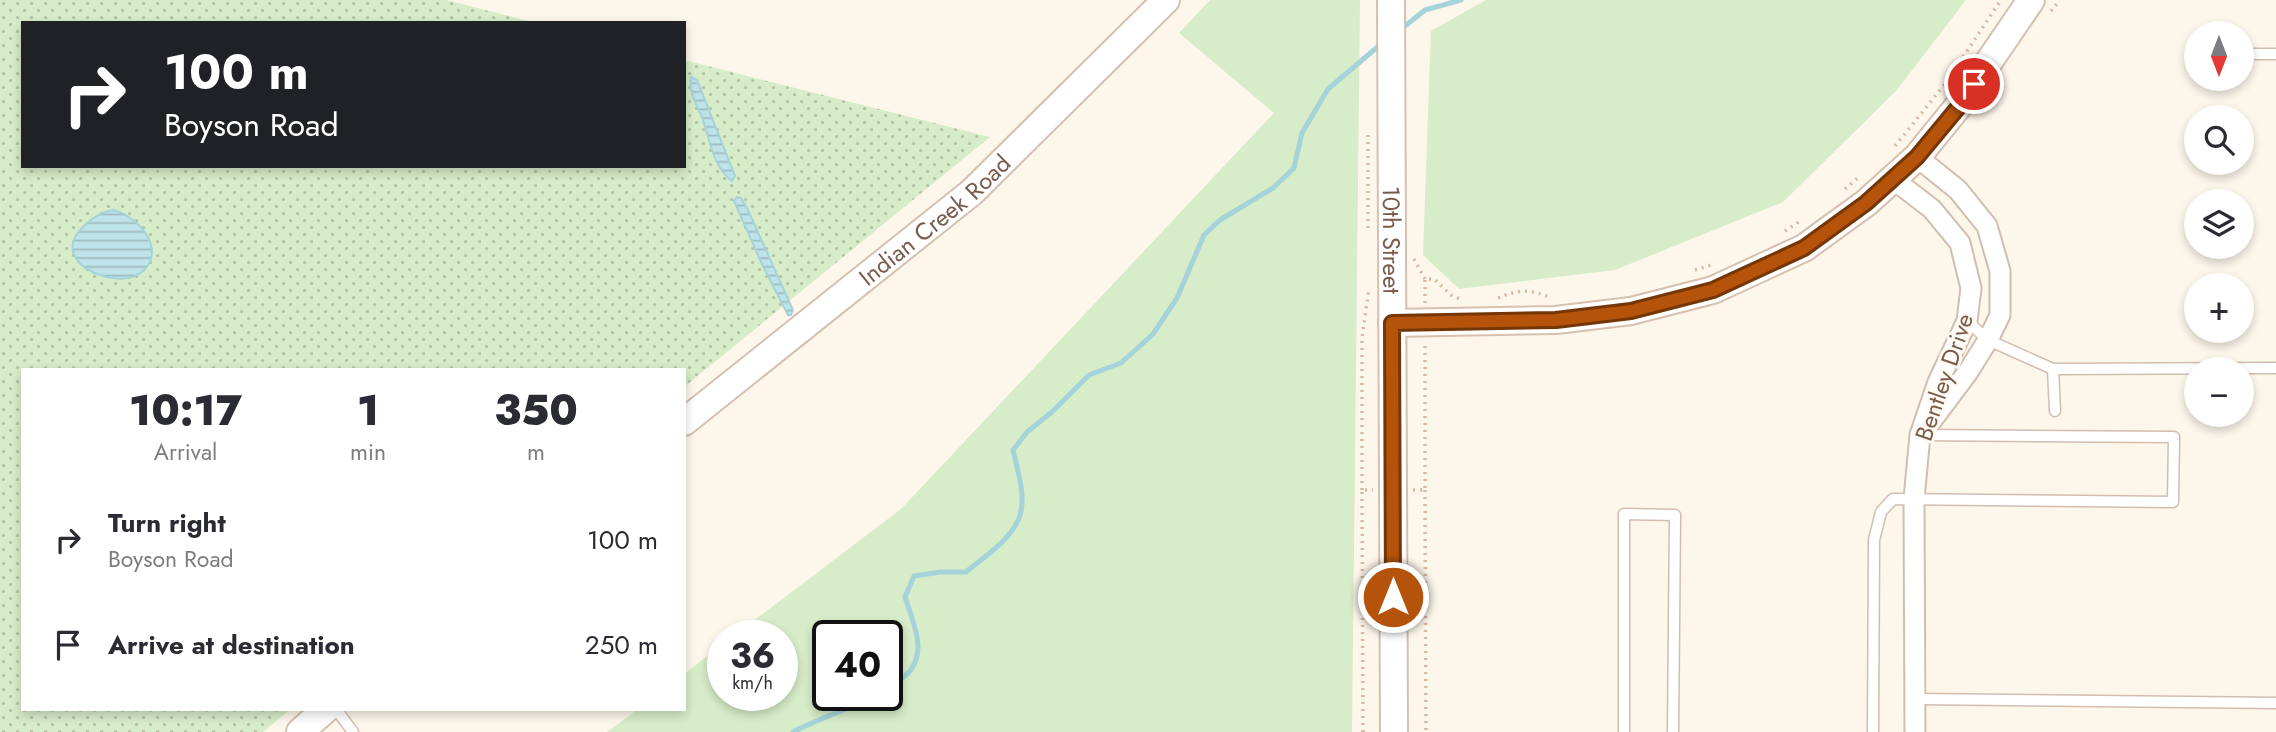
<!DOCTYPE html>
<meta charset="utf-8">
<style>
body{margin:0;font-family:Jost,sans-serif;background:#f2f2f3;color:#2b2b33;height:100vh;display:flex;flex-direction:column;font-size:26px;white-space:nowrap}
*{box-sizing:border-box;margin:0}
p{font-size:23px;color:#7c7c81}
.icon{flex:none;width:38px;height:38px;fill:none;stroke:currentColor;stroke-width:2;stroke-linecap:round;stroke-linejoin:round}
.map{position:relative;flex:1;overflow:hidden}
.details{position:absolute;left:21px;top:368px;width:665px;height:343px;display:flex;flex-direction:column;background:#fff;border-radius:0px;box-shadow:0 4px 10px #0003}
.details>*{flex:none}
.top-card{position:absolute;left:21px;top:21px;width:665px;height:147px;border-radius:0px;box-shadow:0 4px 10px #0003;background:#202124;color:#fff;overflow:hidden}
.needle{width:46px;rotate:180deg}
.tools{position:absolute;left:2184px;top:21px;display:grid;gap:14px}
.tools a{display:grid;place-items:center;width:70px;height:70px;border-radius:50%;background:#fff;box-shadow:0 4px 10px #0003;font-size:35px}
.speed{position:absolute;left:707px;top:620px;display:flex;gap:14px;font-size:35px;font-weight:700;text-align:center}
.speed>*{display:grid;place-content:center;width:91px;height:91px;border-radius:50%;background:#fff;box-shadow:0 4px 10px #0003;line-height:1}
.speed small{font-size:18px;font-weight:400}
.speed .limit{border:4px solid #111;border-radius:10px;background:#fff;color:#111}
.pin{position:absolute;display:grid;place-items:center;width:60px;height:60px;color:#fff;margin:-30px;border:4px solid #fff;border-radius:50%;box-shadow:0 2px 7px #0007}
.me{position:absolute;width:77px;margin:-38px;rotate:0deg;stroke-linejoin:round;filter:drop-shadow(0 0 5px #0008)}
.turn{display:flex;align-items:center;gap:24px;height:147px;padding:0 28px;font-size:32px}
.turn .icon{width:91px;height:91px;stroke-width:2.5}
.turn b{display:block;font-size:49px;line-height:60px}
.eta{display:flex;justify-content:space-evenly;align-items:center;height:119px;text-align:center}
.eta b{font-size:42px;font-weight:800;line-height:49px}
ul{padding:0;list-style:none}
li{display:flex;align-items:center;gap:21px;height:105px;padding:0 28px}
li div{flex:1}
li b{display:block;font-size:26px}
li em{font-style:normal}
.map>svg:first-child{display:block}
.grass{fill:url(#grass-dots)}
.park{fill:#d7ecc8;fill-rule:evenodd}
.water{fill:url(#water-rules);stroke:#a4d3da;stroke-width:2}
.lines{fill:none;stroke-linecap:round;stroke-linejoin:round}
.stream{stroke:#a4d3da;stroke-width:5}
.lane-casing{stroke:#d1beaf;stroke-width:13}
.street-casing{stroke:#d1beaf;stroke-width:23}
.secondary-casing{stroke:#d6c0af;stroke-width:30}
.path{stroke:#d9b8a4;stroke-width:3.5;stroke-dasharray:2 5;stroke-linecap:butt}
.lane{stroke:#fff;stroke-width:10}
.street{stroke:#fff;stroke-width:19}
.secondary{stroke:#fff;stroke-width:26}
.route-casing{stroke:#753606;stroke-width:18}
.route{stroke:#b45309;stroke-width:12}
.labels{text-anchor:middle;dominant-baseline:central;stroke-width:6;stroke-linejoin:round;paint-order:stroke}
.street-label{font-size:24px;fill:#7a5c4c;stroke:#fffaf3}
</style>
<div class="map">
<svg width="2276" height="732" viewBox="0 0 2276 732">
<defs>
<pattern id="grass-dots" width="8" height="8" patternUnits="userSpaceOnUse" patternTransform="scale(1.75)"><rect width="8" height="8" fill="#d7ecc8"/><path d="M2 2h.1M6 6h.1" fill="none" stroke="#b3c2a5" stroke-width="1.8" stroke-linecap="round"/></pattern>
<pattern id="water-rules" width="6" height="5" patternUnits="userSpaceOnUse" patternTransform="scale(1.75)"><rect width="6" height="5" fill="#bee3e8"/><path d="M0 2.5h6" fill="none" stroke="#9fbbbe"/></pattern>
</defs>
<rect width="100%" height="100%" fill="#fdf6eb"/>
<!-- grass -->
<path class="grass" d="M0 0H446L537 23H23V166H684V60L990 137 684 387V369H23V709H291L263 732H0Z"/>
<!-- park -->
<path class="park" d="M1210 0H1360L1352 732H607L638 709H684V674L723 644V695H782V635H735L901 509 1274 113 1179 33ZM828 635H887V695H828Z
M1486 0H1966L1896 91 1783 202 1615 270 1459 289 1423 255 1431 31Z"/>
<!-- water -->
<path class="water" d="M691 77 697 80 735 176 732 181C712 167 710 137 701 115 696 104 688 90 691 77Z
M737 197 741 198 747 208 793 310 791 315H788L761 262 734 201Z
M113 210C139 216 170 253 139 274 115 290 44 262 85 225 93 217 102 212 113 210Z"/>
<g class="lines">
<!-- stream -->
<path class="stream" d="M1400 30 1425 10 1461 0
M887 688C893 684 900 680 906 675 929 654 913 622 905 597L914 576 941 572H966C985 556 1016 537 1021 511 1025 492 1017 469 1013 450L1027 432 1052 412 1089 375 1121 363 1153 334 1177 298 1204 235 1220 220 1273 188 1294 168 1302 133 1328 89 1381 44
M793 732C820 718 849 709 877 695"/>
<defs>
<path id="lane" d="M2252 54H2276
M1967 321 1988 340 2053 369 2276 368
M2053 369 2055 411
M1915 699 2276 703
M336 709 353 732
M1624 732V514L1675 515 1673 732
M1873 732 1874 540 1881 512 1893 499 2173 502 2174 437 1920 435"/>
<path id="street" d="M1917 157 1958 190 1987 226 2000 271V315L1988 340 1968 372 1929 424
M1893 179 1932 209 1960 243 1971 288 1967 321 1938 382 1920 435 1914 499 1915 732"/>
<g id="secondary">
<path id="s1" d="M1391 0 1394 732"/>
<path d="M1392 323 1556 320 1631 311 1713 290 1804 248 1866 203 1917 157 1960 104 2031 0"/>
<path id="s2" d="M684 422 972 192 1166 0"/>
<path d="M300 732 326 709"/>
</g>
</defs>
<!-- lane casing -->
<use href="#lane" class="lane-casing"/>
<!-- street casing -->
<use href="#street" class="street-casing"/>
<!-- secondary casing -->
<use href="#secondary" class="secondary-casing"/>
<!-- path -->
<path class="path" d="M2051 11 2060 0
M1368 135V232
M1895 146 1945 84 2001 0
M1845 189 1858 178
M1785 231 1802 220
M1414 259 1425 279
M1695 270 1711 265
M1498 298C1519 289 1531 289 1551 298
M1425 303V279H1434L1451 295 1460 299
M1362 490V338L1369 289
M1413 490H1425V342
M1425 490 1426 732
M1363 732 1362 490H1373"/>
<!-- lane -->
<use href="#lane" class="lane"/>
<!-- street -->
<use href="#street" class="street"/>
<!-- secondary -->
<use href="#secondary" class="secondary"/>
</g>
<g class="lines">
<defs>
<path id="route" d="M1393 597 1392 323 1556 320 1631 311 1713 290 1804 248 1866 203 1917 157 1961 104 1974 84"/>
</defs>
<!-- route casing -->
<use href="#route" class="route-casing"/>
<!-- route -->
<use href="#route" class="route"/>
</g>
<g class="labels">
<!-- street labels -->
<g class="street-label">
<text stroke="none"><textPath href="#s2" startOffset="322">Indian Creek Road</textPath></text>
<text stroke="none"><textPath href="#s1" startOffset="240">10th Street</textPath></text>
<text transform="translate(1944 377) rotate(-71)">Bentley Drive</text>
</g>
</g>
</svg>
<div class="tools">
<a><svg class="needle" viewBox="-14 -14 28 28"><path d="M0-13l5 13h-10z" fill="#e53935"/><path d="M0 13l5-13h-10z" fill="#7c7c81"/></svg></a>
<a><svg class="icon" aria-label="search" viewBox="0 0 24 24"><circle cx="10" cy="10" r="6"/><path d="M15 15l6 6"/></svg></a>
<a><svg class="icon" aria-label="layers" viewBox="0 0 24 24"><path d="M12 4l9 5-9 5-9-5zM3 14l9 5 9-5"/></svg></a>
<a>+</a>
<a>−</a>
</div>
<div class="speed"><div>36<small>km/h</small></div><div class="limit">40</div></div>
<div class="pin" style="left:1974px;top:84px;background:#d93025"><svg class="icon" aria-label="arrive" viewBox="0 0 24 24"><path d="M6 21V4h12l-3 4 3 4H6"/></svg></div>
<svg class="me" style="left:1393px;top:597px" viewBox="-20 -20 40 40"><circle r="17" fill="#b45309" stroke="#fff" stroke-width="3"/><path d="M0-11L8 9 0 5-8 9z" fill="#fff"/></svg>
<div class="top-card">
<div class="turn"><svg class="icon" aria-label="right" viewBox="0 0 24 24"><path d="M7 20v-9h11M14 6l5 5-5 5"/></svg><div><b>100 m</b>Boyson Road</div></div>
</div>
<section class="details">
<div class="eta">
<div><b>10:17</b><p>Arrival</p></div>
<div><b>1</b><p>min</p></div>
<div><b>350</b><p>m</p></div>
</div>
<ul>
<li><svg class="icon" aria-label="right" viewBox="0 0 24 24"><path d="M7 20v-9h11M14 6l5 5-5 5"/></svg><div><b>Turn right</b><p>Boyson Road</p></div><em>100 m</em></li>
<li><svg class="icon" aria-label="arrive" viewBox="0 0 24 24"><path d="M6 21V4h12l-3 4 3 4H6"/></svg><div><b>Arrive at destination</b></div><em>250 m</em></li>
</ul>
</section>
</div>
